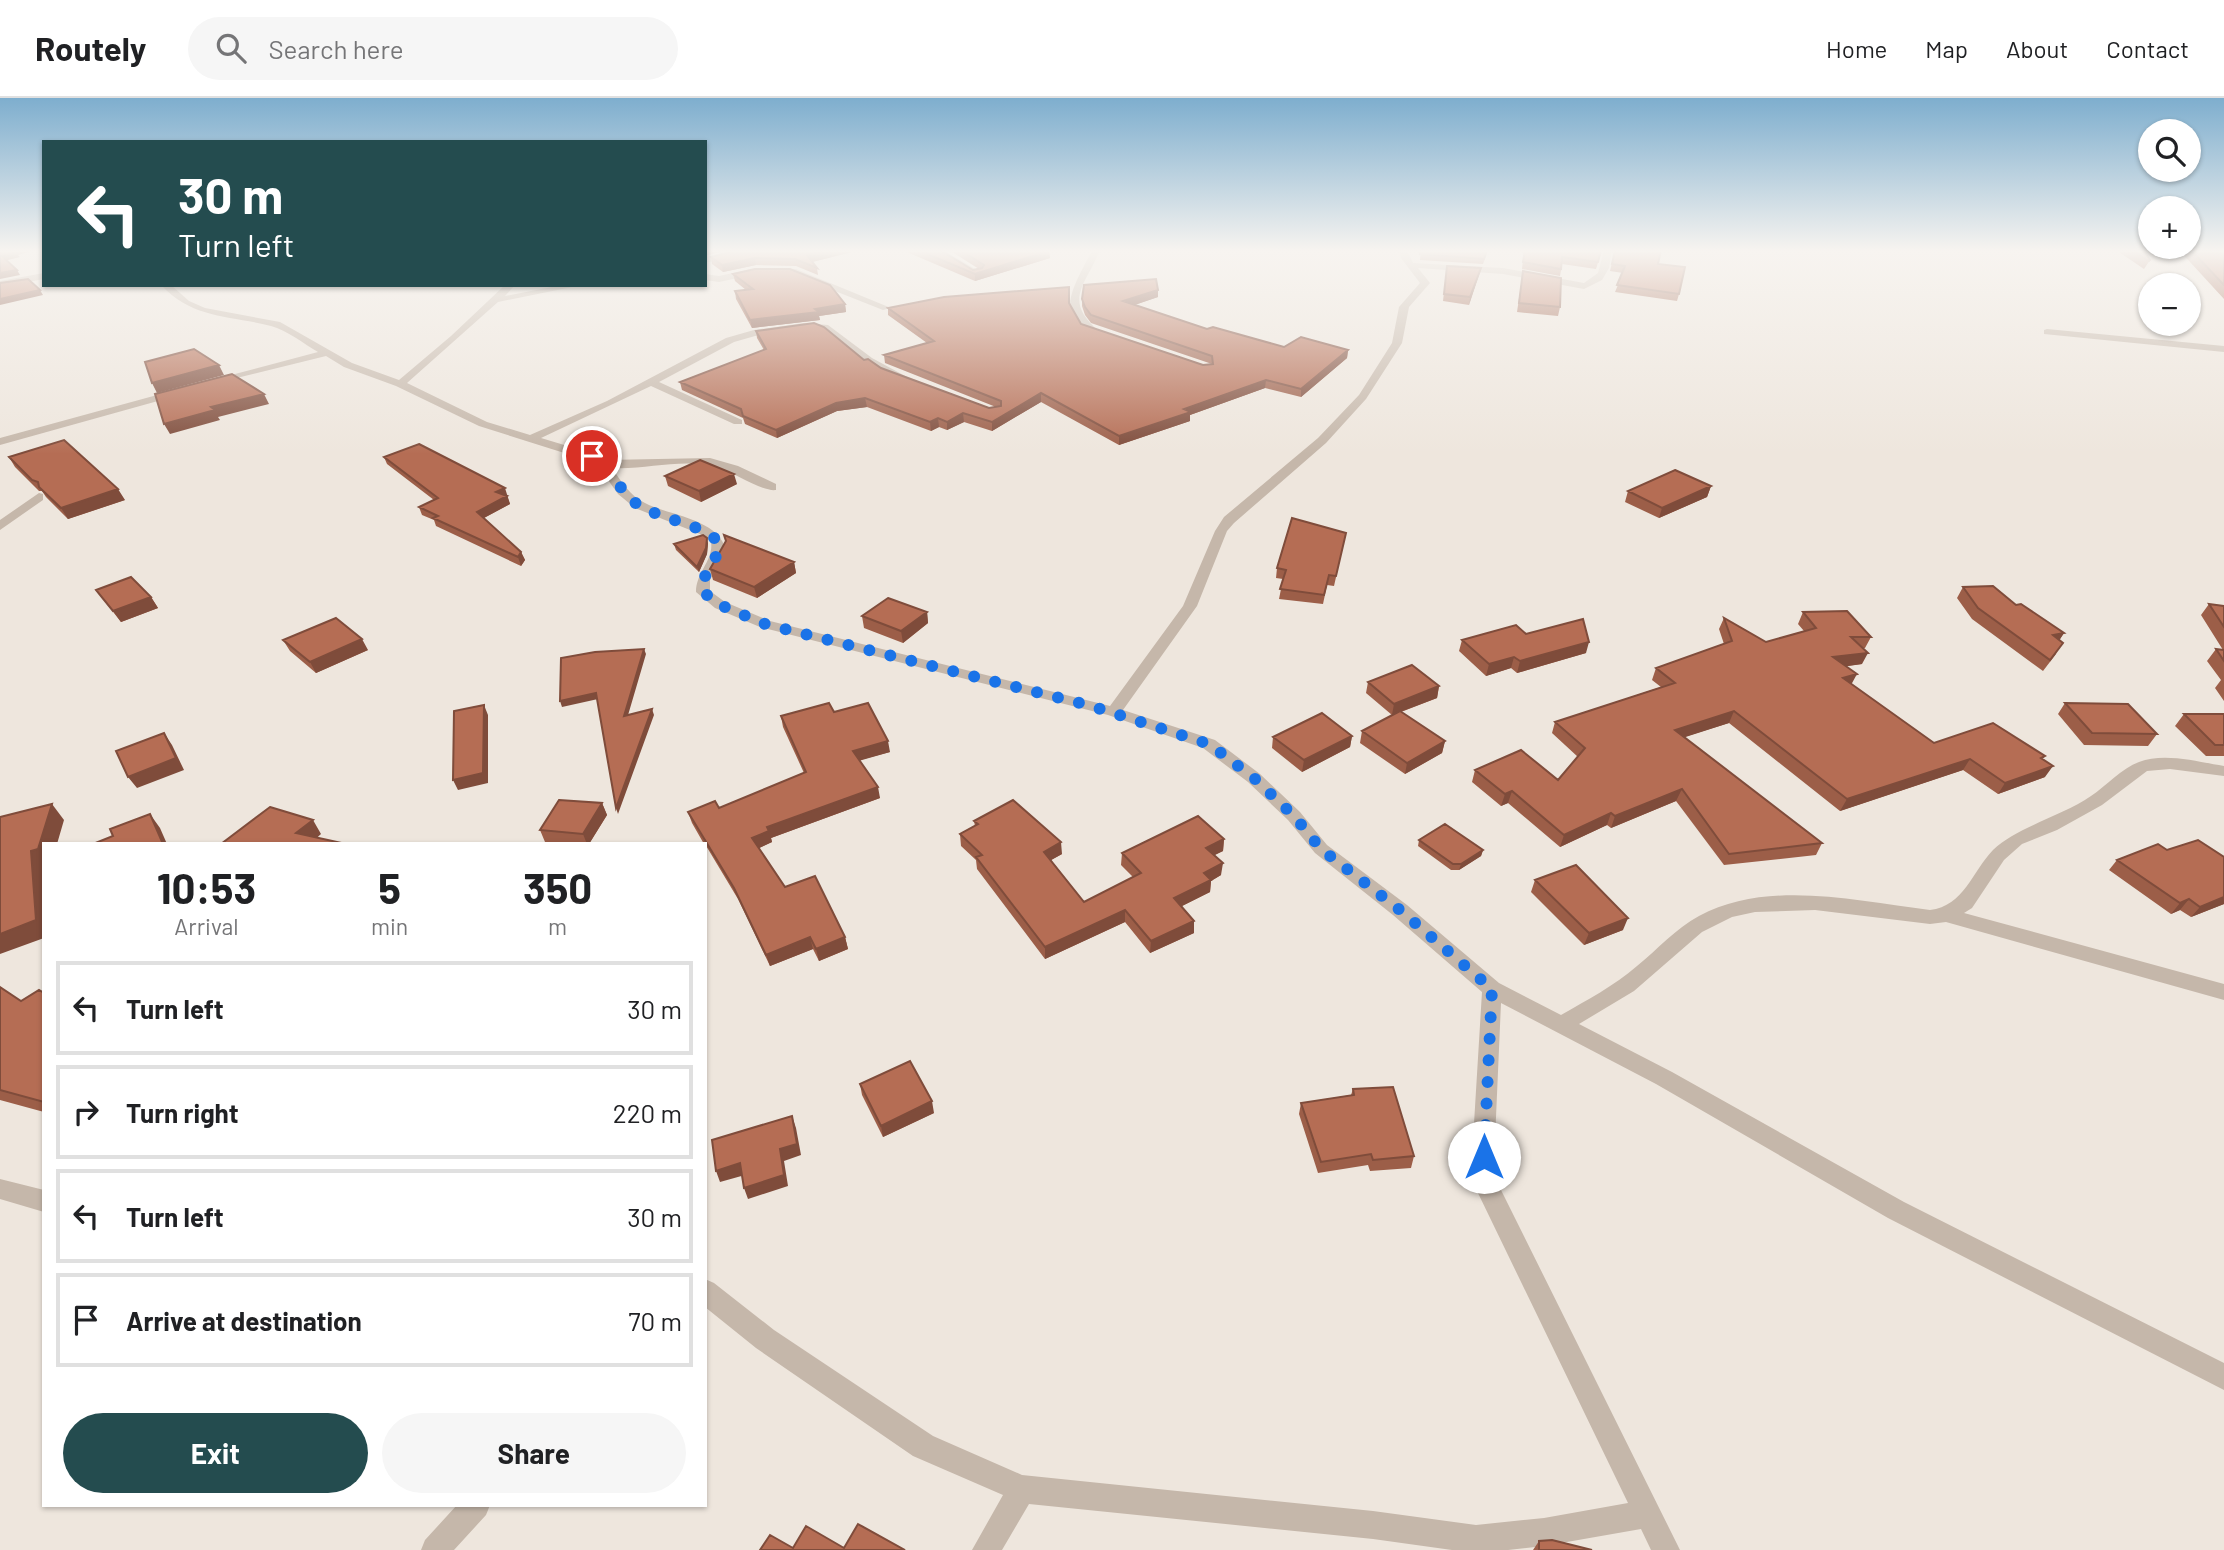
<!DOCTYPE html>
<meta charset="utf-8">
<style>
body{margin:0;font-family:Barlow,sans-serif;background:#f6f6f6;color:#202124;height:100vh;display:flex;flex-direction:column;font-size:26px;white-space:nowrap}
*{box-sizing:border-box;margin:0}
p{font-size:23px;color:#757577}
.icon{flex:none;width:38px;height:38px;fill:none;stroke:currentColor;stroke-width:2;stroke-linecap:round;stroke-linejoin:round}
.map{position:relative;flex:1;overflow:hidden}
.side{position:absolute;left:42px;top:744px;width:665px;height:665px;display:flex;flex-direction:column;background:#fff;border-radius:0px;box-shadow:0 2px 5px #0004}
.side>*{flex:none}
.banner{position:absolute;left:42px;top:42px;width:665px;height:147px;border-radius:0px;box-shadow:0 2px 5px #0004;background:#244c4f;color:#fff;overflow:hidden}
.fabs{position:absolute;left:2138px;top:21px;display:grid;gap:14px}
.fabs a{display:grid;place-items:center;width:63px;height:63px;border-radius:50%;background:#fff;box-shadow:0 2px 5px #0004;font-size:35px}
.pin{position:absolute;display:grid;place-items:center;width:60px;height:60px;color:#fff;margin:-30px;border:4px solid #fff;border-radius:50%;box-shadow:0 2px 7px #0007}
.me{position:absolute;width:77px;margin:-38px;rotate:0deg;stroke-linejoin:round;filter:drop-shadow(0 0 5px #0008)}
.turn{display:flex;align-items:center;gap:24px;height:147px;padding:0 21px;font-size:32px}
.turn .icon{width:91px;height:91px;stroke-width:2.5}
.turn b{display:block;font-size:49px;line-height:60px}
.eta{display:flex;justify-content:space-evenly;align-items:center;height:119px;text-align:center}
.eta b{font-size:42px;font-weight:700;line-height:49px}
.primary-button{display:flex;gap:14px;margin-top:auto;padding:14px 21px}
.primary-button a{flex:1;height:80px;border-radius:42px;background:#244c4f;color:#fff;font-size:28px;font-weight:700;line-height:80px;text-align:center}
.primary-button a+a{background:#f6f6f6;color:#202124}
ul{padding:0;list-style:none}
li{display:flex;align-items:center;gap:21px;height:94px;margin:0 14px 10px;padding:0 7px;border:4px solid #e0e0e0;border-radius:0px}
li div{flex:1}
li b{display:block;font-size:26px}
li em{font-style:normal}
header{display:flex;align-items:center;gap:42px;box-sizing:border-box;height:98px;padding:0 35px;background:#fff;border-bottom:2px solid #e0e0e0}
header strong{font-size:33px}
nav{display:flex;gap:38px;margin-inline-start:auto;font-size:24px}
.search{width:490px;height:63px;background:#f6f6f6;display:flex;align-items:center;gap:18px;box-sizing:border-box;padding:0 24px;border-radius:38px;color:#757577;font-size:26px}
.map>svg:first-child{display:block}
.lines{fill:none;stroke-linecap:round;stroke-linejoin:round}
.minor{fill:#c5b7aa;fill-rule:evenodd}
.tertiary{fill:#c5b7aa;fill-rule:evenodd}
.wall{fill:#9c5e48}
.shaded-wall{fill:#7f4c3b}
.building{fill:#b56d54;stroke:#7f4c3b;stroke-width:2}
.route{stroke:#1a73e8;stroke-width:12;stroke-dasharray:0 21.6}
</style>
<header>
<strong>Routely</strong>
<div class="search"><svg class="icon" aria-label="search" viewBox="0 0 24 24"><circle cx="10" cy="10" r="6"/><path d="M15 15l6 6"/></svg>Search here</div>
<nav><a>Home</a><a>Map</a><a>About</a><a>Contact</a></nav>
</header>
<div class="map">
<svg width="2224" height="1452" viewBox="0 0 2224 1452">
<rect width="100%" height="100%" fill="#eee6dd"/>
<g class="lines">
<!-- minor -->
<path class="minor" d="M740 152H760L705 165V159Z
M932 152H943L982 175 975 177Z
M1092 152H1100C1086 187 1062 202 1099 233L1094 236C1048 220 1080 179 1092 152Z
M1399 152H1407L1413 165 1503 170 1584 185 1598 175 1604 152H1612L1609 170 1602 182 1584 191 1503 176 1418 170 1430 185 1409 209 1402 245 1366 301 1326 345 1234 425 1227 433 1197 508 1123 612 1215 642 1260 676 1300 714 1327 747 1407 807 1499 885 1561 917C1587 902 1614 888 1637 868 1657 852 1676 830 1699 818 1768 781 1856 803 1930 812 1964 808 1972 774 1993 752 2017 729 2062 718 2091 698 2106 688 2122 670 2139 664 2164 654 2199 664 2224 668V678L2170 671 2147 673 2102 707 2057 732 2022 746 2004 762 1972 810 1964 815 2224 886V902L1946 824 1930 826 1815 812 1755 814 1732 819 1702 834 1634 893 1579 926 1672 974 1904 1104 2224 1265V1292L1888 1120 1656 986 1501 905 1495 1042 1501 1092 1680 1452H1651L1641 1431 1544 1448 1508 1452H1452L1373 1441 1029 1406 1002 1452H972L1003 1397 913 1358 756 1250 705 1209V1181L714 1185 774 1232 933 1338 1022 1377 1373 1413 1476 1427 1544 1420 1628 1405 1477 1093 1473 1042 1482 894 1393 817 1315 755 1288 722 1248 684 1203 650 1108 617 760 529 715 510 696 494C696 474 714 462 711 444L700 436 635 410 618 396 596 365 479 328 396 288 344 269 326 258 212 286V282L318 254C304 246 287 232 271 228 228 217 193 221 161 187H171L189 203 205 210 280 224 352 265 399 282 451 238 505 187H515L505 198 562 187H582L498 204 407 285 487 324 530 337 607 303 726 240 754 232 804 225 828 227 872 260 907 279 902 282 883 276 823 232 804 231 755 238 734 244 659 284 742 322V326H734L651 288 541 340 604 359 606 362 710 360 738 368 776 386V392C761 394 733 373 716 369 682 360 646 372 612 370 621 383 630 398 645 405 670 418 720 421 726 453L710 482V493L725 504 770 523 1110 608 1183 508 1215 433 1224 419 1318 340 1359 297 1392 245 1399 209 1420 185 1401 160Z
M756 170 796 171 891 210 883 212 792 176H756L719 184 705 182V176L719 178Z
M2047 231 2224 248V254L2044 236V232Z
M179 291 183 292V296L0 347V340Z
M39 395 43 396V402L0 432V422Z
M0 1081 44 1092V1114L0 1101Z
M457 1407H490L486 1417 454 1452H421L425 1442Z"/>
<!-- tertiary -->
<path class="tertiary" d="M44 175V181L0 189V183Z"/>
</g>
<!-- wall -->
<path class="wall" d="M737 152H860L812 164 817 170 818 177 796 168 756 167 723 174 712 166 711 159Z
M902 152H940L973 172 979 171 949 152H1048L1049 153 1050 160 975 183Z
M1421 152H1488L1483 166 1420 162Z
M1524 152H1602L1596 171 1562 166 1560 178 1522 171Z
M1615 152 1658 166 1679 196 1677 203 1615 194 1623 175 1610 173Z
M2116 152H2143L2150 162 2144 171Z
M2179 152H2224V201Z
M1447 168 1481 170 1469 207 1443 203Z
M1523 173 1560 209 1558 218 1517 214Z
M733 176 845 206 846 214 819 218 820 222 752 230 736 201 735 193 746 192 735 183Z
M1158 199 1134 207 1207 231 1284 249 1348 252 1347 260 1301 299 1265 290 1190 317V323L1119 347 1041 304 992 333 964 324 947 332 939 329 931 333 867 309 837 313 777 340 745 326 743 320 682 292 680 284 764 252 757 240 756 233 864 262 881 270 989 310 996 309 885 265 884 257 927 245 888 217V210L1069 205 1081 226 1203 267 1212 266 1091 225 1085 217 1082 208V201Z
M9 359 125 402 68 421 46 399 42 393H39L15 369Z
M384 359 508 398H507L510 406 484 420 521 454 525 462 521 468 436 428 434 422 422 417 419 409 434 402 387 366Z
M665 378 737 386 701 404 668 388Z
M1711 388 1707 399 1659 420 1625 404 1628 393Z
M1346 435 1334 488 1327 487 1323 506 1279 501 1283 481 1276 480 1277 470Z
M708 445 707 456 699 474 676 452 674 446Z
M794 464 796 475 757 500 713 482 710 471Z
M1963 489 2016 507 2064 535 2059 542 2056 556 2043 573 1972 521 1957 500Z
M96 492 151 499 158 510 121 524Z
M2209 506 2224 508V603L2215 590 2221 582 2207 563 2216 551 2223 552 2201 517Z
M927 514 928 525 903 545 864 530 862 518Z
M1803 514 1871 539 1865 550H1862V566L1846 568 1851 586 1934 645 2045 658 2043 661 2045 679 1998 696 1963 672 1840 713 1729 625 1684 639 1822 745 1816 757 1724 767 1676 703 1611 730 1607 727 1560 749 1508 705 1501 708 1472 684 1475 672 1558 682 1578 659 1552 635 1555 624 1661 589 1652 582 1656 570 1724 546 1719 531 1724 520 1766 544 1804 533 1798 526Z
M1526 536 1586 555 1517 575 1511 570 1486 578 1459 553 1462 542Z
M283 542 368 552 316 575 290 553Z
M1368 584 1439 588 1437 600 1401 614 1445 643 1442 655 1405 676 1360 645 1362 633 1397 615 1392 617 1366 595Z
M2065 605 2157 636 2148 648 2084 647 2058 616Z
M834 614 890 654 860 662 880 700 771 740 772 744 759 750 785 789 845 839 848 851 819 863 813 851 770 868 738 801 705 746H704L692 725 688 714 719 710 804 675 783 629 781 618Z
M2184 616H2224V658H2206L2175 628Z
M1352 638 1350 649 1302 674 1272 650 1273 639Z
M602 705 607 717 589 746 545 744 540 732Z
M974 723 1062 756 1051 762 1084 804 1133 779 1121 767 1122 755 1224 741 1223 753 1214 757 1221 777 1211 783 1210 794 1182 808 1194 835 1150 855 1125 824 1045 861 977 771 976 762 961 748 960 736 975 728Z
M1419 742 1483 752 1481 758 1459 772H1451L1418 748Z
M2167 752 2224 759V806L2191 819 2180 812 2171 816 2109 772 2117 762Z
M1535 782 1623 832 1584 847 1531 794Z
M0 889 21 903 44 895V1014L0 1002Z
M860 986 934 1015 883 1039 862 997Z
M1353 991 1414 1058 1411 1070 1370 1073 1368 1067 1318 1075 1299 1016 1301 1005 1351 997Z
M1539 1443 1592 1452H1533Z"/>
<!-- shaded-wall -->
<path class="shaded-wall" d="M36 152 18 157 20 159 4 163 2 158 13 153Z
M705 152H727L705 158Z
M828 152H860L808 165 807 157Z
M1049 153 1050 160 975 183V176Z
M755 160 756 167 723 174 722 167Z
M1481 170 1479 177 1469 207 1470 199Z
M17 172 20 177 0 181V175Z
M40 192 43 197 0 207V201Z
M1158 192V199L1123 211V203Z
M845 206 846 214 819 218 820 222 752 230 750 222Z
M1348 252 1347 260 1301 299V291Z
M219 267 224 277 157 295 152 285Z
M1266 282 1265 290 1190 317V323L1119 347V338L1184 311Z
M1041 295V304L992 333V324Z
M264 296 269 306 218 319 220 322 170 336 164 326 211 309Z
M865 300 867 309 837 313 777 340 776 332 836 305Z
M963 315 964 324 947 332V324Z
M938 320 939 329 931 333 930 324Z
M734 376 737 386 701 404 699 393Z
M1711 388 1707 399 1659 420 1662 410Z
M505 390 510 406 480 422 477 414 496 394Z
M118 391 125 402 68 421 61 410Z
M707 440 708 445 707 456 699 474 697 469Z
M521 454 525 462 521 468 518 459Z
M794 464 796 475 757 500 754 489Z
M151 499 158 510 121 524 113 513Z
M927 514 928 525 903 545 901 533Z
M2064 535 2057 546 2053 537Z
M362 541 368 552 316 575 310 564Z
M1589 544 1586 555 1517 575 1520 563Z
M644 551 646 556 626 624 624 618Z
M1868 555 1862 566 1828 571 1833 559Z
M1514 559 1511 570 1486 578 1489 566Z
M1857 576 1851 587 1843 580Z
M1439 588 1437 600 1392 617 1394 606Z
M596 595 598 601 562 609 560 603Z
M484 607 488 617V685L458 692 453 682Z
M652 611 654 617 618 716 616 710Z
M1734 613 1729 625 1670 644 1675 632Z
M164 635 172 647 184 672 137 690 128 679Z
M1352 638 1350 649 1302 674 1304 662Z
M888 643 890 654 855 664 853 653Z
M1445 643 1442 655 1405 676 1407 665Z
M1970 661 1963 672 1840 713 1847 701Z
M2053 668 2045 679 1998 696 2005 685Z
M878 689 880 700 771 740 772 744 755 752 752 740 767 729Z
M1682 691 1676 703 1611 730 1615 718Z
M1512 693 1508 705 1501 708 1505 696Z
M602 705 607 717 589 746H587L583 736Z
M52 706 64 722 57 746H44V840L0 856V836L31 753Z
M1611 715 1607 727 1560 749 1564 737Z
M150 716 160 730 167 746H163Z
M313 722 321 736 310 746 296 735Z
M1224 741 1223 753 1205 762 1206 750Z
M1061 744 1062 756 1044 766V754Z
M1483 752 1481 758 1459 772 1461 766Z
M1223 765 1221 777 1211 783 1210 794 1174 812V800L1204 775Z
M2224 799V806L2191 819 2200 809Z
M2189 801 2180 812 2171 816 2180 805Z
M1125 812V824L1045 861V849Z
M1628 820 1623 832 1584 847 1589 835Z
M1194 823V835L1150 855 1151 843Z
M810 839 813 851 770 868 766 857Z
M845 839 848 851 819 863 816 851Z
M932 1003 934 1015 883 1039 881 1028Z
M792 1018 796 1030 801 1057 784 1063 788 1088 748 1101 744 1090 780 1051Z
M740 1065 745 1077 720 1084 716 1073Z"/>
<!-- building -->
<path class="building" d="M0 152H14L17 154 2 158 17 172 0 175Z
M737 152H828L807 157 817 170 795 161 755 160 722 167 711 159Z
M918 152H940L973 172 982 170 984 167 960 152 1049 153 975 176Z
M1421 152H1487L1484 161 1420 156Z
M1525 152H1601L1598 164 1562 159 1561 171 1523 164Z
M1615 152H1661L1658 166 1685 169 1679 196 1617 187 1625 168 1612 166Z
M2132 152H2143L2150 162 2149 163Z
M2191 152H2224V187Z
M1447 168 1481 170 1470 199 1444 196Z
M755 171H790L830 187 845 206 815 211 819 214 750 222 735 193 753 191 733 176Z
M1523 173 1561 180 1560 209 1519 205Z
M28 181 40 192 0 201V185Z
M1156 181 1158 192 1123 203 1207 231 1213 229 1284 249 1301 239 1348 252 1301 291 1266 282 1184 311 1191 314 1119 338 1041 295 992 324 963 315 947 324 938 320 930 324 865 300 836 305 776 332 743 318 741 311 680 284 766 251 756 233 814 225 824 229 864 262 868 261 881 270 989 310 1001 308V303L884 257 934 243 888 210 944 199 1069 189V205L1081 226 1203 267 1213 266 1212 258 1091 217 1085 209 1082 201 1084 187Z
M194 251 219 267 152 285 145 264Z
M232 276 264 296 211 309 215 312 164 326 155 296Z
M64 342 118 391 61 410 39 389 38 384 32 382 9 359Z
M419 346 505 390 496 394 507 398 477 414 521 454 518 459 433 420 438 418 419 409 438 400 384 359Z
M700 362 734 376 699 393 665 378Z
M1675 372 1711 388 1662 410 1628 393Z
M1292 420 1346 435 1336 478 1329 477 1324 497 1280 491 1286 472 1277 470Z
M703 437 707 440 706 450 697 469 674 446Z
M724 437 794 464 754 489 710 471 726 443Z
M131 479 151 499 113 513 96 492Z
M1993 488 2016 507 2021 506 2064 535 2053 537 2063 545 2050 562 1978 510 1963 489Z
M888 500 927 514 901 533 862 518Z
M2209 506 2224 508V529Z
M1847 513 1871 539H1851L1868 555 1833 559 1857 576 1843 580 1934 645 1993 625 2045 658 2041 660 2053 668 2005 685 1970 661 1847 701 1734 613 1675 632 1822 745 1729 756 1682 691 1615 718 1611 715 1564 737 1512 693 1505 696 1475 672 1521 652 1558 682 1585 650 1555 624 1675 585 1656 570 1732 543 1724 520 1766 544 1816 530 1803 514Z
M336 520 362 541 310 564 283 542Z
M1583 521 1589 544 1520 563 1514 559 1489 566 1462 542 1516 527 1526 536Z
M644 551 624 618 652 611 616 710 596 595 560 603 561 560 595 554Z
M2216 551 2224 552V563Z
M1412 567 1439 588 1394 606 1368 584Z
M829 605 834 614 868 605 888 643 853 653 878 689 767 729 769 733 752 740 785 789 815 778 845 839 816 851 810 839 766 857 734 790 688 714 715 703 719 710 806 674 781 618Z
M2065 605 2128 606 2157 636 2092 635Z
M484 607 483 675 453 682 454 613Z
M1400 613 1445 643 1407 665 1362 633Z
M1322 615 1352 638 1304 662 1273 639Z
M2184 616H2224V647H2215Z
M164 635 176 660 128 679 116 653Z
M559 702 602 705 583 736 540 732Z
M1013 702 1061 744 1044 754 1084 804 1141 775 1122 755 1198 718 1224 741 1206 750 1223 765 1204 775 1211 782 1174 800 1194 823 1151 843 1125 812 1045 849 976 759 982 757 960 736 978 726 974 723Z
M52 706 38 751 31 753 36 822 0 836V719Z
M270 709 313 722 296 735 346 746H221Z
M150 716 163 746H93L113 738 110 731Z
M1445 726 1483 752 1461 766H1453L1419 742Z
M2198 742 2224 759V799L2200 809 2189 801 2180 805 2117 762 2158 746 2167 752Z
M1576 767 1628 820 1589 835 1535 782Z
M0 889 21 903 39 892 44 895V1004L0 992Z
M910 963 932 1003 881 1028 860 986Z
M1393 989 1414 1058 1373 1062 1371 1056 1321 1064 1301 1005 1354 997 1353 991Z
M792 1018 797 1046 780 1051 784 1077 744 1090 740 1065 716 1073 712 1042Z
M858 1426 905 1452H760L770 1437 793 1450 806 1428 844 1450Z
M1552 1442 1592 1452H1539V1443Z"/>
<!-- sky -->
<linearGradient id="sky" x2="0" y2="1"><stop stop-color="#7eaece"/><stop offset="0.43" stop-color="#f7f4f0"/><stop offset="1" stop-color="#f7f4f0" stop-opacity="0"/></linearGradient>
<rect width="2224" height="356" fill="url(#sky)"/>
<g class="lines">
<!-- route -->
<path class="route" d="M592 358C613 367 617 393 637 406 661 422 693 423 717 442L719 453 703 482V494L720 507 765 526 1088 607 1209 646 1254 680 1294 718 1321 751 1400 812 1492 891 1484 1059"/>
</g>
</svg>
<div class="fabs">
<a><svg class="icon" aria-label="search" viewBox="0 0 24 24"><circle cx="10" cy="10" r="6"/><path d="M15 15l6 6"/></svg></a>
<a>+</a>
<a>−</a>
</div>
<div class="pin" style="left:592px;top:358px;background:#d93025"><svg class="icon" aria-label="arrive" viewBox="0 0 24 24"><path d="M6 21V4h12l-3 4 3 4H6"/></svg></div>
<svg class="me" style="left:1484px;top:1059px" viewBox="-20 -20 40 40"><circle r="19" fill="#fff"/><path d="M0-13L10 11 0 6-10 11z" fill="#1a73e8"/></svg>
<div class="banner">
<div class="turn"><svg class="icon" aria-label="left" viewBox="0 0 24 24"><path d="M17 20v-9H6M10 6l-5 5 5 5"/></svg><div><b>30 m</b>Turn left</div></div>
</div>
<section class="side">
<div class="eta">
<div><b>10:53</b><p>Arrival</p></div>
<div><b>5</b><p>min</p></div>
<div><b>350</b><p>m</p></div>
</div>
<ul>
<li><svg class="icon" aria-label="left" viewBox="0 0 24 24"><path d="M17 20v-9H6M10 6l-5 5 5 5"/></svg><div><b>Turn left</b></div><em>30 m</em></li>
<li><svg class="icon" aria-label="right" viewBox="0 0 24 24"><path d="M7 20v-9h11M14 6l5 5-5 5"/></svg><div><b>Turn right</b></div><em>220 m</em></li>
<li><svg class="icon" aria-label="left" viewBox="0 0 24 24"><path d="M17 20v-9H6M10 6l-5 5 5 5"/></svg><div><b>Turn left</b></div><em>30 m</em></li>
<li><svg class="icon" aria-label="arrive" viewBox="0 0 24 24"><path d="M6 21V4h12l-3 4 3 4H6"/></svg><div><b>Arrive at destination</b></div><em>70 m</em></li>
</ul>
<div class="primary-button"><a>Exit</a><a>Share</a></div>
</section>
</div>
